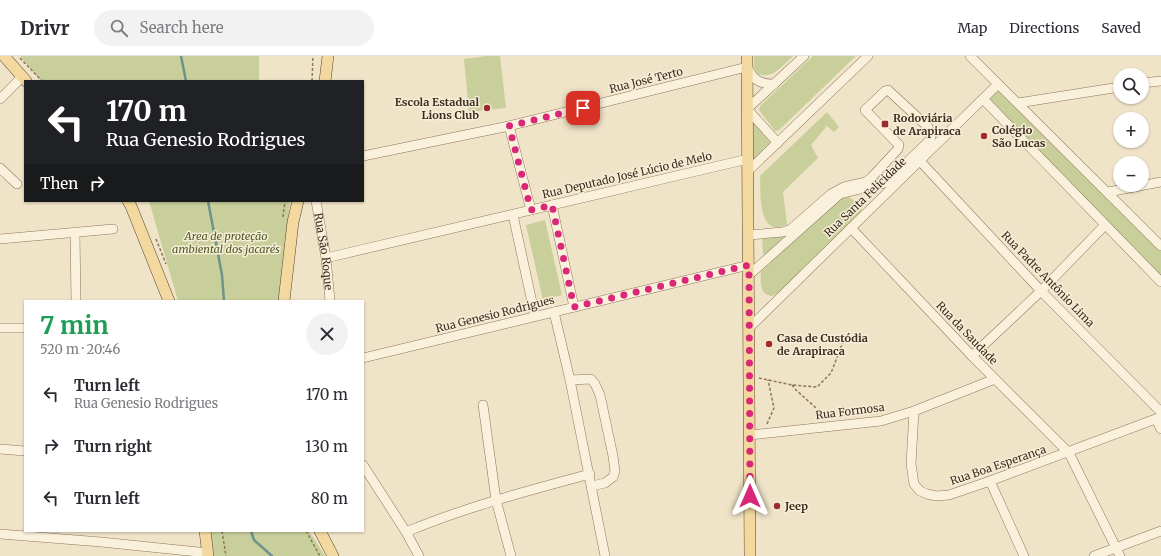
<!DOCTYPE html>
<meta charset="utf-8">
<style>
body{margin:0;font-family:Merriweather,serif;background:#f2f2f3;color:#2b2b33;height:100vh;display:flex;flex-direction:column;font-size:15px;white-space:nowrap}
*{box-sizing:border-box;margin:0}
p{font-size:13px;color:#7c7c81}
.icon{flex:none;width:22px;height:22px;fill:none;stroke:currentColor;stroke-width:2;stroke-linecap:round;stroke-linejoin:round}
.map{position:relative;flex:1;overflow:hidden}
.details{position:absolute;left:24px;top:244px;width:340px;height:232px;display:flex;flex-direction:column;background:#fff;border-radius:0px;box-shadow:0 1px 3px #0004}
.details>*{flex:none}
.guide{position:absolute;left:24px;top:24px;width:340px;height:122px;border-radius:0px;box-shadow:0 1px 3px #0004;background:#202124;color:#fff;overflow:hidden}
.fabs{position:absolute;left:1113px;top:12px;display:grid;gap:8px}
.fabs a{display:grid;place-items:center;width:36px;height:36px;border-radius:50%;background:#fff;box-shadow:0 1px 3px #0004;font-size:20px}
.pin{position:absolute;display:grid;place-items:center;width:34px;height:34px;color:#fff;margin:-17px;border-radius:8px;box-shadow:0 2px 6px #0006}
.me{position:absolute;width:44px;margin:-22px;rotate:0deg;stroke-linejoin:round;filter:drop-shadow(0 0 3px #0008)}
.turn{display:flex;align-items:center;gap:14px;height:84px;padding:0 16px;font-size:18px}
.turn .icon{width:52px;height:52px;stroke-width:2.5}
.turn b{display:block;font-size:28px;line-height:34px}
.then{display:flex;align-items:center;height:38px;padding:0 16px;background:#0003;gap:8px;font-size:15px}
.round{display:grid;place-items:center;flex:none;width:42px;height:42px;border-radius:21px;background:#f2f2f3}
.summary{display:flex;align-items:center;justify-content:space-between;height:68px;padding:0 16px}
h1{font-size:24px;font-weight:700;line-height:30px;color:#1e9e55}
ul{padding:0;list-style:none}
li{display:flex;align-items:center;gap:12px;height:52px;padding:0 16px}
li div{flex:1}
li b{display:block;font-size:15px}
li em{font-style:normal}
header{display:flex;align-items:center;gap:24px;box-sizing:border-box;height:56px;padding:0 20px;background:#fff;border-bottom:1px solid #e1e1e2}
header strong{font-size:19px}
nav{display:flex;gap:22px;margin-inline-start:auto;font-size:14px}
.search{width:280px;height:36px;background:#f2f2f3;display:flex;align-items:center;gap:10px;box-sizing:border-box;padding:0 14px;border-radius:22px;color:#7c7c81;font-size:15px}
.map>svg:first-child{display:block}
.green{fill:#c9cf9b}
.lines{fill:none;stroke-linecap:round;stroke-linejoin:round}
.stream{stroke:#6f938a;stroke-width:2.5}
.minor-casing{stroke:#8d765c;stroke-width:10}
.major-casing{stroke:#5b4430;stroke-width:12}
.path{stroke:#8d765c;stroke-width:1.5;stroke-dasharray:3 2;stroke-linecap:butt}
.minor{stroke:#faf1dc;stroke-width:9}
.major{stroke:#f3d9a0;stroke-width:11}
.route{stroke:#db2777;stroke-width:7;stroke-dasharray:0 12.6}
.poi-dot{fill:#9e2a2b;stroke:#f7eed8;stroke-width:1.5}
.labels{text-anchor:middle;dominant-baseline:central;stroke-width:3;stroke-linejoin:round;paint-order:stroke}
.street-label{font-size:11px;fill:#3d2e20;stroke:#f7eed8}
.poi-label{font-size:11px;font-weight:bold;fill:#3d2e20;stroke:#f7eed8;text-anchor:start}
.park-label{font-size:11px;font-style:italic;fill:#4d5a26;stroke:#f7eed8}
</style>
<header>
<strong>Drivr</strong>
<div class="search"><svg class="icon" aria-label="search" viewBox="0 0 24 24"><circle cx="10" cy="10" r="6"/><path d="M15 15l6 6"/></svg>Search here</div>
<nav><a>Map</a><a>Directions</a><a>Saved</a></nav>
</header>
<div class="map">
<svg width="1161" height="500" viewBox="0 0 1161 500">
<rect width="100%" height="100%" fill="#f0e4c8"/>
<!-- green -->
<path class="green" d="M20 0H259V25H41Z
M487 0H500L506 52 469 56 464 3Z
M754 0H793C781 11 774 23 756 18L754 12Z
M813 0H856L779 74 775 75 759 54 760 50Z
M998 28 1161 190V226L983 43Z
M747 53 778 87 748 115Z
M827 56 839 71 834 76 827 70 811 89 818 102 783 136 787 168C757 184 761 136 760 120Z
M845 140C853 141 858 150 863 155L778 237 772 240C758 239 761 224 761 213L841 141Z
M149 145H290L280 245H178Z
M545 164 562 239 543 244 526 169Z
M782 179 784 181 766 198H763L762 181Z
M207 475H309L325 500H209Z"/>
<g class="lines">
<!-- stream -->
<path class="stream" d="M181 0 186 25
M208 145 222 219 224 245
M251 475 254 484 272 500"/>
<defs>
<g id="minor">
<path d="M970 0 1161 190"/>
<path d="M1142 27 1161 25"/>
<path d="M0 43 22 21"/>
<path d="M983 43 1161 226"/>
<path d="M1018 47 1120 31"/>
<path d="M509 70 531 154"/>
<path d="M778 87 747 53 804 0"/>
<path d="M363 100 509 70 747 11C753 24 760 28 774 28"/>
<path d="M920 105 1041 235 1161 356"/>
<path d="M0 112 17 128"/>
<path d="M748 115 868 0"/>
<path d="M1108 136 1161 126"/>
<path id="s1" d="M316 145 326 202 330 245"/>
<path d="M552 149 574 251"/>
<path d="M513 159 535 260"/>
<path d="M851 172 972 300 1069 397 1120 500"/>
<path d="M75 176 76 245"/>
<path d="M749 179 783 176 791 173 831 138 844 131 866 126 872 121 898 93 899 89 865 54 885 35 888 34 928 71 931 81 929 85 885 127 840 138 749 219"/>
<path d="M0 183 113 173"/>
<path d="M326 202 748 103"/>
<path d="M554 256 570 324 605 500"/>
<path d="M0 272H25"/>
<path d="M749 272 998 28"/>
<path d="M972 300 1041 235 1105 169"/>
<path d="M363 302 749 209"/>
<path d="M570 324 591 323 595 328 600 339 613 400 615 415 613 421 605 427 592 430"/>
<path d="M483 349 496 444 511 500"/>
<path d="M914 355 911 408 914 428 920 435 927 438 936 440 949 439 990 425 1161 361"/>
<path d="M1156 363 1161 373"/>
<path d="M750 379 881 365 914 355 995 323"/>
<path d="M0 393 25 395"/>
<path d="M363 409 406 476 419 500"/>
<path d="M990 425 1024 500"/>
<path d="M406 476C466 451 527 435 590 418"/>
<path d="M0 478 101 486 208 497"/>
<path d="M1094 500 1161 475"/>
</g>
<path id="major" d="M4 0 26 25
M747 0 750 500
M325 25 328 0
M128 145 131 150 169 245
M284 245 293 166 298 145
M205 475 208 500
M320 475 333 500"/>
</defs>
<!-- minor casing -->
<use href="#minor" class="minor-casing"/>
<!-- major casing -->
<use href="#major" class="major-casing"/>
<!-- path -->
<path class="path" d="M20 2 42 25
M312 25 313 0
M283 161 285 145
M156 183 166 208
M759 322 792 329 817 331 831 317 843 286
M792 329 796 334 815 351 823 362
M767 368 774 352 768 324
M222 475 226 500
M306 475 320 500"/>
<!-- minor -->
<use href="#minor" class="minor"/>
<!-- major -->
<use href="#major" class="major"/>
</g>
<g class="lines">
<!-- route -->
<path class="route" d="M583 52 509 70 531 154 552 149 574 251 749 209 750 440"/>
</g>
<!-- markers -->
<g class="poi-dot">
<circle cx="487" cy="52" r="4"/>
<rect x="881" y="64" width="8" height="8" rx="2"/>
<circle cx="984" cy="80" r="4"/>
<circle cx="769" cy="288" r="4"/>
<circle cx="777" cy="450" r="4"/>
</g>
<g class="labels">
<!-- street labels -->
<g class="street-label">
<text transform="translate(646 24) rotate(-14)">Rua José Terto</text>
<text transform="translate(627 119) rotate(-13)">Rua Deputado José Lúcio de Melo</text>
<text transform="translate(865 141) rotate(-44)">Rua Santa Felicidade</text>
<text stroke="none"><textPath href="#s1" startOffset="51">Rua São Roque</textPath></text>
<text transform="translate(1048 223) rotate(46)">Rua Padre Antônio Lima</text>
<text transform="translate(495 258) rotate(-14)">Rua Genesio Rodrigues</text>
<text transform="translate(967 277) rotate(46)">Rua da Saudade</text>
<text transform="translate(850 355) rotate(-7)">Rua Formosa</text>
<text transform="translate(998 409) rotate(-19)">Rua Boa Esperança</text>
</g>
<!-- poi labels -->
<g class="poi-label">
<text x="479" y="46" text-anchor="end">Escola Estadual<tspan x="479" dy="13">Lions Club</tspan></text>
<text x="893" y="62">Rodoviária<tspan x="893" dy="13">de Arapiraca</tspan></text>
<text x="992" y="74">Colégio<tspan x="992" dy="13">São Lucas</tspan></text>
<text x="777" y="282">Casa de Custódia<tspan x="777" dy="13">de Arapiraca</tspan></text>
<text x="785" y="450">Jeep</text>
</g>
<!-- park labels -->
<g class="park-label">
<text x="226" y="180">Area de proteção<tspan x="226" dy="13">ambiental dos jacarés</tspan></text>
</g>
</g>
</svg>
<div class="fabs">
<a><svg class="icon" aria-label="search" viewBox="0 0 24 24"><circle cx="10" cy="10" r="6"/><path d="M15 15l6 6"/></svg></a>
<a>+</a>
<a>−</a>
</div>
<div class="pin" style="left:583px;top:52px;background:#d93025"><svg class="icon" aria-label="arrive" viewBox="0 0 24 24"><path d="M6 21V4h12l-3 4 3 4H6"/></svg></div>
<svg class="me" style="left:750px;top:440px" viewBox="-20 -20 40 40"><path d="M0-17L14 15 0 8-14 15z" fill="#db2777" stroke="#fff" stroke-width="4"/></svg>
<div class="guide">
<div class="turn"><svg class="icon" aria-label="left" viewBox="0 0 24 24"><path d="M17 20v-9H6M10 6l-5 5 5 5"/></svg><div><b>170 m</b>Rua Genesio Rodrigues</div></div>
<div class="then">Then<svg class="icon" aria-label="right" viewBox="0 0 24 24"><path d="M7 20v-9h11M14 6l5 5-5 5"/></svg></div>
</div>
<section class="details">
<div class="summary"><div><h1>7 min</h1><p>520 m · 20:46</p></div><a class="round"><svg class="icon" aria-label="close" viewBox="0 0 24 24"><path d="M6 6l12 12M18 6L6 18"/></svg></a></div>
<ul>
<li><svg class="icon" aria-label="left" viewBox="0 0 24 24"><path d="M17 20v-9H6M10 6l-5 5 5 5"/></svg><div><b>Turn left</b><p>Rua Genesio Rodrigues</p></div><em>170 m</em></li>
<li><svg class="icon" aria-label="right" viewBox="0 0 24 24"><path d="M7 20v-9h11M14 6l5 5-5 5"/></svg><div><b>Turn right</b></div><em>130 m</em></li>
<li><svg class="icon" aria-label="left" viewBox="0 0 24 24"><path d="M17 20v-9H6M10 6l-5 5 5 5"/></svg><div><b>Turn left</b></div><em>80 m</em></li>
</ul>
</section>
</div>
